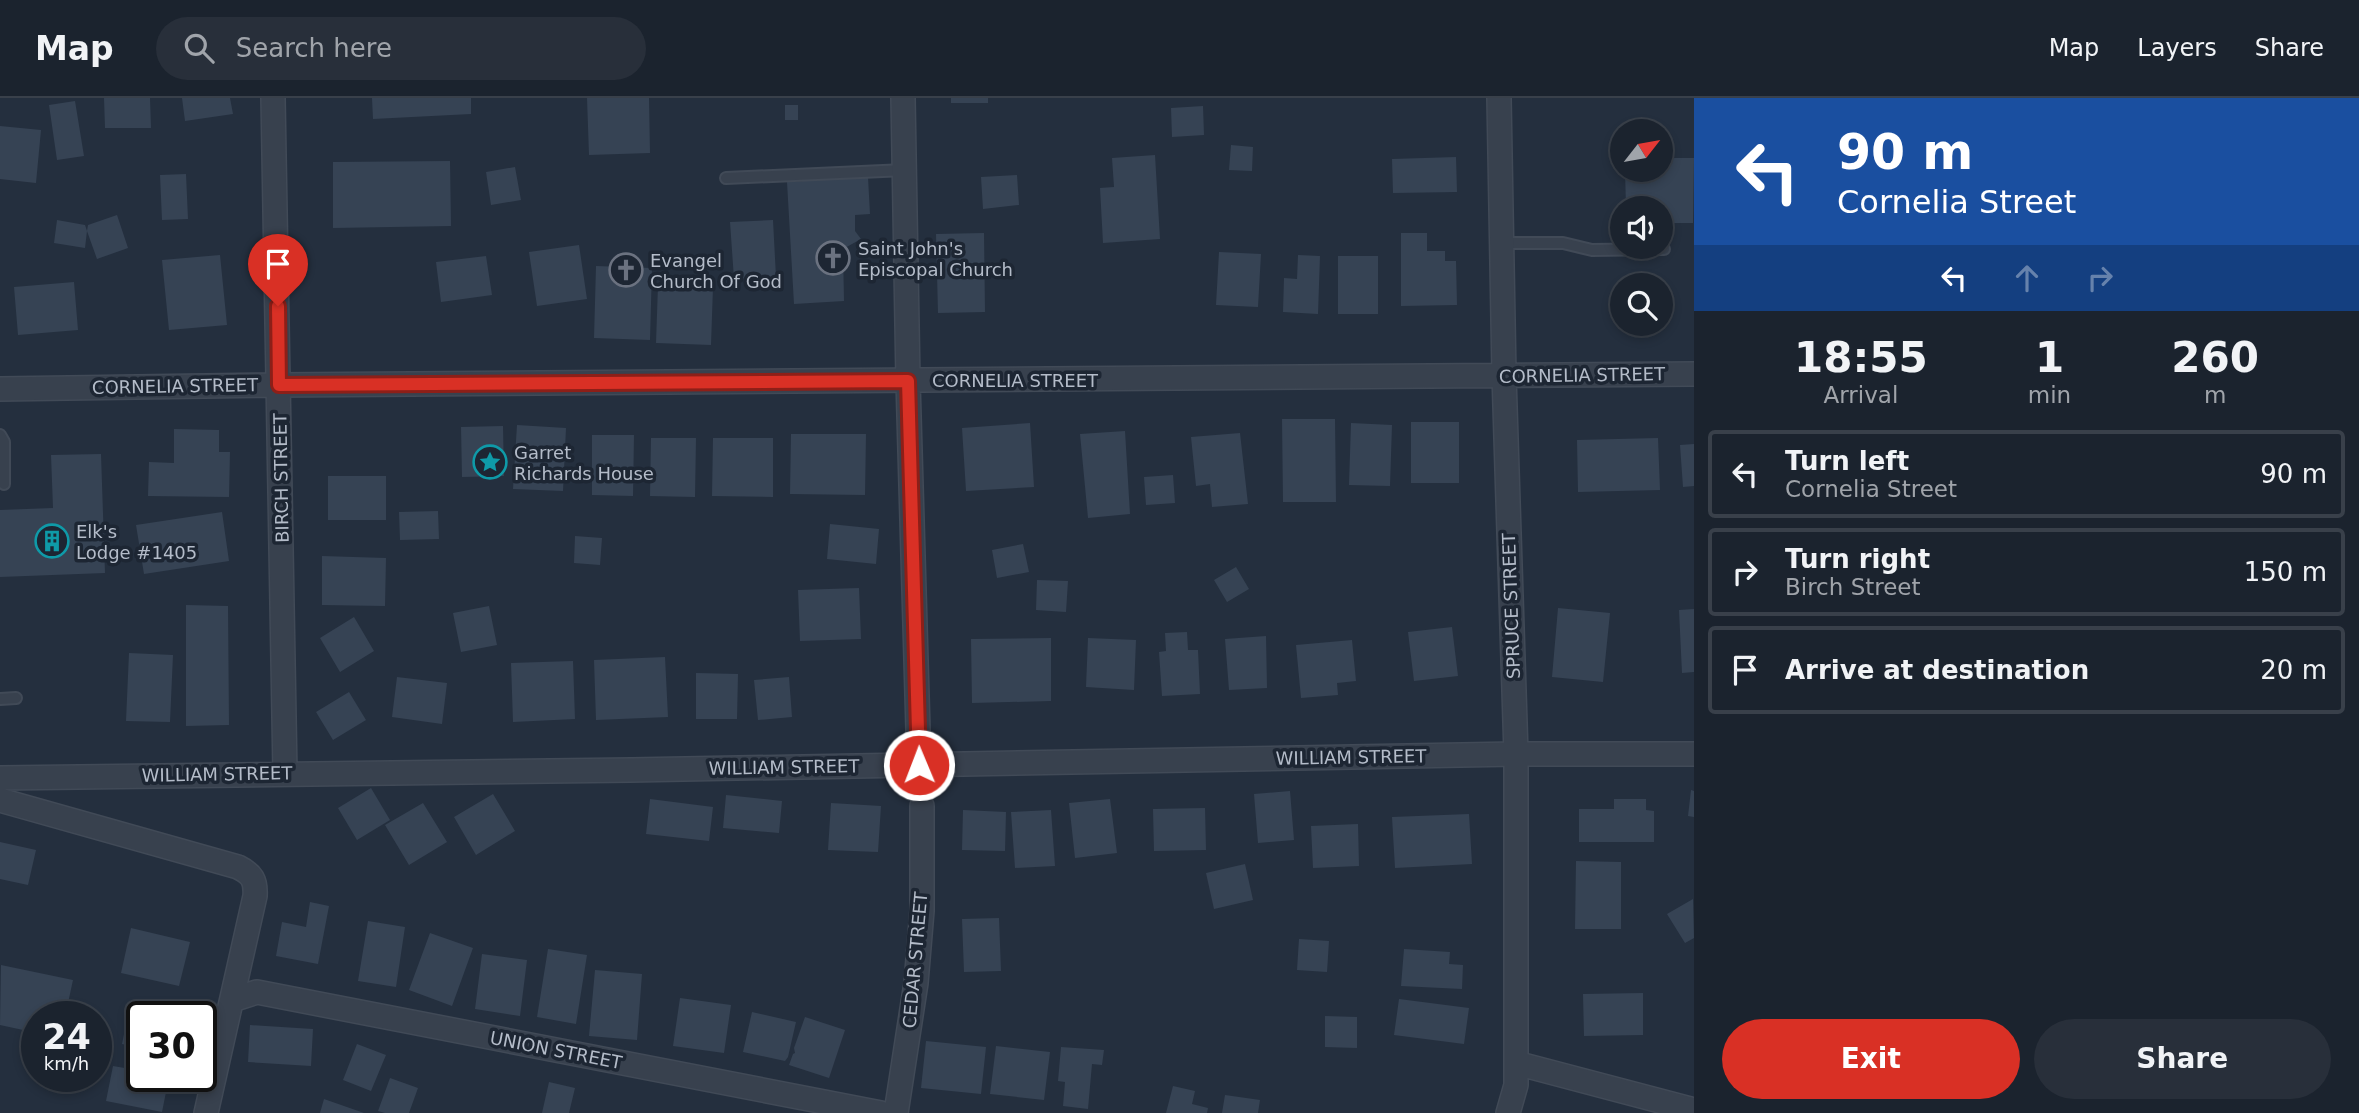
<!DOCTYPE html>
<style>
body{margin:0;font-family:"DejaVu Sans",sans-serif;background:#282f3a;color:#f1f3f6;height:100vh;display:flex;flex-direction:column;font-size:26px;white-space:nowrap}
*{box-sizing:border-box;margin:0}
p{font-size:23px;color:#a0a4aa}
.icon{flex:none;width:38px;height:38px;fill:none;stroke:currentColor;stroke-width:2;stroke-linecap:round;stroke-linejoin:round}
.map{position:relative;flex:1;overflow:hidden}
.details{display:flex;flex-direction:column;background:#1b232e;width:665px}
.details>*{flex:none}
.hud{background:#1a4fa0;color:#fff;overflow:hidden}
.needle{width:46px;rotate:59deg}
.controls{position:absolute;left:1610px;top:21px;display:grid;gap:14px}
.controls a{display:grid;place-items:center;width:63px;height:63px;border-radius:50%;background:#1b232e;box-shadow:0 4px 10px #0003,0 0 0 2px #39404a;font-size:35px}
.speed{position:absolute;left:21px;top:903px;display:flex;gap:14px;font-size:35px;font-weight:700;text-align:center}
.speed>*{display:grid;place-content:center;width:91px;height:91px;border-radius:50%;background:#1b232e;box-shadow:0 4px 10px #0003,0 0 0 2px #39404a;line-height:1}
.speed small{font-size:18px;font-weight:400}
.speed .limit{border:4px solid #111;border-radius:10px;background:#fff;color:#111}
.pin{position:absolute;display:grid;place-items:center;width:60px;height:60px;color:#fff;margin:-72px -30px;border-radius:50% 50% 50% 0;rotate:-45deg;box-shadow:0 0 7px #0007}
.pin .icon{rotate:45deg}
.me{position:absolute;width:77px;margin:-38px;rotate:359deg;stroke-linejoin:round;filter:drop-shadow(0 0 5px #0008)}
.turn{display:flex;align-items:center;gap:24px;height:147px;padding:0 28px;font-size:32px}
.turn .icon{width:91px;height:91px;stroke-width:2.5}
.turn b{display:block;font-size:49px;line-height:60px}
.lanes{display:flex;align-items:center;height:66px;padding:0 28px;background:#0003;justify-content:center;gap:35px;direction:ltr}
.lanes .off{opacity:.35}
.eta{display:flex;justify-content:space-evenly;align-items:center;height:119px;text-align:center}
.eta b{font-size:42px;font-weight:600;line-height:49px}
.button{display:flex;gap:14px;margin-top:auto;padding:14px 28px}
.button a{flex:1;height:80px;border-radius:42px;background:#d93025;color:#fff;font-size:28px;font-weight:600;line-height:80px;text-align:center}
.button a+a{background:#282f3a;color:#f1f3f6}
ul{padding:0;list-style:none}
li{display:flex;align-items:center;gap:21px;height:88px;margin:0 14px 10px;padding:0 14px;border:4px solid #39404a;border-radius:7px}
li div{flex:1}
li b{display:block;font-size:26px}
li em{font-style:normal}
header{display:flex;align-items:center;gap:42px;box-sizing:border-box;height:98px;padding:0 35px;background:#1b232e;border-bottom:2px solid #39404a}
header strong{font-size:33px}
nav{display:flex;gap:38px;margin-inline-start:auto;font-size:24px}
.search{width:490px;height:63px;background:#282f3a;display:flex;align-items:center;gap:18px;box-sizing:border-box;padding:0 24px;border-radius:38px;color:#a0a4aa;font-size:26px}
main{display:flex;flex:1;min-height:0}
.map>svg:first-child{display:block}
.building{fill:#364354}
.lines{fill:none;stroke-linecap:round;stroke-linejoin:round}
.lane-casing{stroke:#414a57;stroke-width:14}
.street-casing{stroke:#414a57;stroke-width:26}
.lane{stroke:#38414e;stroke-width:10}
.street{stroke:#38414e;stroke-width:23}
.route-casing{stroke:#8d1f18;stroke-width:18}
.route{stroke:#d93025;stroke-width:12}
.labels{text-anchor:middle;dominant-baseline:central;stroke-width:7;stroke-linejoin:round;paint-order:stroke}
.poi-label{font-size:18px;fill:#b4bcc9;stroke:#1d2633;text-anchor:start}
.street-label{font-size:18px;fill:#b4bcc9;stroke:#1d2633}
</style>
<header>
<strong>Map</strong>
<div class="search"><svg class="icon" aria-label="search" viewBox="0 0 24 24"><circle cx="10" cy="10" r="6"/><path d="M15 15l6 6"/></svg>Search here</div>
<nav><a>Map</a><a>Layers</a><a>Share</a></nav>
</header>
<main>
<div class="map">
<svg width="1694" height="1015" viewBox="0 0 1694 1015">
<rect width="100%" height="100%" fill="#242f3e"/>
<!-- building -->
<path class="building" d="M104 0H150L151 30H105Z
M182 0H230L233 16 185 23Z
M372 0H471V16L373 21Z
M587 0H649L650 55 589 57Z
M951 0H988V5H951Z
M75 3 84 58 57 62 49 7Z
M785 7H798V22H785Z
M1203 8 1204 37 1172 39 1171 10Z
M0 28 41 32 36 85 0 81Z
M1231 47 1253 49 1252 73 1229 72Z
M1155 57 1160 141 1103 145 1100 90 1114 89 1112 60Z
M1456 59 1457 94 1393 95 1392 61Z
M1661 60H1694L1693 125H1668L1669 136H1661V110H1626L1625 72H1661Z
M450 63 451 128 333 130V64Z
M515 69 521 102 491 107 486 74Z
M186 76 188 121 162 122 160 77Z
M1017 77 1019 107 983 111 981 79Z
M868 79 870 116 855 117V133L861 141 843 151 844 203 794 206 787 84Z
M117 117 128 150 97 161 87 133 88 127Z
M57 122 85 127 87 133 85 150 54 145Z
M773 122 776 179 734 181 730 124Z
M984 135 985 214 938 215 936 136Z
M1401 135H1427V153H1445V163H1456L1457 207 1401 208Z
M579 147 587 201 537 208 529 154Z
M1219 154 1261 156 1258 209 1216 207Z
M220 157 227 227 169 232 162 162Z
M1298 157 1320 158 1318 216 1283 214 1284 180 1297 181Z
M486 158 492 197 441 204 436 164Z
M1338 158H1378V216H1338Z
M596 168 652 170 650 242 594 240Z
M74 184 78 232 18 237 14 189Z
M658 187 713 189 711 247 656 245Z
M1282 321H1335L1336 404H1283Z
M1411 324H1459V385H1411Z
M1030 325 1034 389 966 393 962 330Z
M1351 325 1392 327 1390 388 1349 387Z
M517 327 566 330 563 393 513 391Z
M503 328 504 378 462 379 461 329Z
M174 331 219 332V354H230L229 399 148 398 149 364 174 365Z
M1125 333 1130 416 1088 420 1080 336Z
M1240 335 1248 406 1212 409 1210 386 1196 388 1191 339Z
M791 336H866L865 397 790 396Z
M592 337H634L633 398 592 397Z
M651 340H696L695 399 650 398Z
M713 340H773V399L712 398Z
M1658 340 1660 392 1578 394 1577 342Z
M1694 346V388L1683 389 1680 347Z
M101 356 105 475 0 479V412L53 410 51 357Z
M1173 377 1175 405 1146 407 1144 379Z
M328 378H386V422H328Z
M438 413 439 441 400 442 399 414Z
M222 414 229 463 144 476 136 427Z
M830 426 879 431 876 466 827 461Z
M575 438 602 440 600 467 574 465Z
M1023 446 1029 474 997 480 992 452Z
M322 458 386 460 385 508 322 507Z
M1236 469 1249 491 1227 504 1214 482Z
M1037 482 1068 483 1066 514 1036 512Z
M859 490 861 541 800 543 798 492Z
M186 507 228 508 229 627 186 628Z
M489 508 497 547 461 554 453 515Z
M1558 510 1610 515 1603 584 1552 579Z
M1694 511V574L1682 575 1679 512Z
M354 519 374 553 340 574 320 540Z
M1452 529 1458 578 1414 583 1408 534Z
M1187 534 1188 552H1198L1200 596 1162 598 1159 554 1166 553 1165 535Z
M1266 538 1267 590 1229 592 1225 541Z
M1051 540V603L972 605 971 541Z
M1088 540 1136 542 1134 592 1086 589Z
M1352 542 1356 583 1337 585 1338 597 1301 600 1296 547Z
M129 555 173 557 170 624 126 623Z
M665 559 668 619 596 622 594 562Z
M573 563 575 621 513 624 511 565Z
M696 575 738 576 737 621H696Z
M397 579 447 585 442 626 392 619Z
M789 579 792 619 758 622 754 582Z
M349 594 366 622 333 642 316 614Z
M371 690 390 722 357 742 338 710Z
M1691 692 1694 693V719L1688 718Z
M1290 693 1294 742 1258 745 1254 696Z
M493 696 515 733 476 757 454 719Z
M726 697 782 703 779 735 723 730Z
M650 701 713 709 709 743 646 736Z
M1110 701 1117 755 1075 760 1069 705Z
M1614 701H1646V712L1654 713V744H1579V711H1614Z
M423 705 447 744 409 767 385 727Z
M831 705 881 708 878 754 828 752Z
M1205 710 1206 752 1154 753 1153 711Z
M963 712 1006 714 1005 753 962 752Z
M1051 712 1055 768 1015 770 1011 714Z
M1469 716 1472 766 1395 770 1392 719Z
M1358 726 1359 768 1313 770 1311 728Z
M0 744 36 752 28 787 0 781Z
M1576 763 1621 764V831H1575Z
M1245 766 1253 802 1214 811 1206 775Z
M1693 801 1694 840 1685 845 1667 816Z
M310 804 329 808 318 866 276 858 282 824 306 829Z
M999 820 1001 873 964 874 962 821Z
M368 823 405 829 396 889 358 883Z
M131 830 190 844 179 888 121 875Z
M430 835 473 850 452 908 409 892Z
M1299 841 1329 843 1327 874 1297 872Z
M548 851 587 857 576 926 537 919Z
M1404 851 1450 854 1449 866 1463 867 1462 891 1401 888Z
M482 856 527 862 520 918 475 911Z
M1 867 73 882 65 919H37V935L0 927Z
M595 872 642 876 637 942 589 938Z
M1643 895V937L1584 938 1583 896Z
M680 900 731 907 724 955 673 948Z
M1399 901 1469 910 1464 946 1394 937Z
M130 907 174 915 173 919H142V950L122 946Z
M752 914 796 924 788 959 785 963 743 954Z
M1325 918 1357 919V950L1325 949Z
M805 919 845 932 829 980 789 967 793 956 795 955 794 950Z
M250 927 313 931 311 968 248 964Z
M926 943 986 949 981 996 921 990Z
M357 946 386 957 371 993 343 982Z
M996 948 1050 954 1044 1002 990 996Z
M1061 949 1104 952 1102 967 1092 966 1088 1011 1063 1008 1065 984 1058 983Z
M113 968 142 973V978L169 979 162 1014 106 1003Z
M390 980 418 990 409 1015H385L378 1013Z
M549 984 575 990 569 1015H542Z
M1173 988 1195 993 1192 1006 1208 1010 1207 1015H1166Z
M1225 997 1260 1002 1258 1015H1222Z
M324 1001 364 1015H320Z"/>
<g class="lines">
<defs>
<path id="lane" d="M726 80 905 72
M1502 145H1563L1592 152 1664 151
M0 337 4 344V386
M0 601 16 600"/>
<path id="street" d="M273 0 285 675
M903 0 908 283 919 667
M1499 0 1504 277 1516 656V987L1508 1015
M0 291 279 287 1694 276
M0 680 631 672 1516 656H1694
M0 702 238 769C252 776 256 782 255 798L206 1015
M232 902 257 894 881 1015
M1516 965 1694 1012
M896 1015 916 885 922 813V708"/>
</defs>
<!-- lane casing -->
<use href="#lane" class="lane-casing"/>
<!-- street casing -->
<use href="#street" class="street-casing"/>
<!-- lane -->
<use href="#lane" class="lane"/>
<!-- street -->
<use href="#street" class="street"/>
</g>
<g class="lines">
<defs>
<path id="route" d="M278 208 279 287 908 283 919 667"/>
</defs>
<!-- route casing -->
<use href="#route" class="route-casing"/>
<!-- route -->
<use href="#route" class="route"/>
</g>
<!-- icons -->
<defs>
<symbol id="church-ring" viewBox="-11 -11 22 22"><circle r="9.5" fill="#1d2633" stroke="#6b7280" stroke-width="1.5"/><path d="M-1.2-6h2.4v3.5h3.3v2.4h-3.3V6h-2.4V-.1h-3.3v-2.4h3.3Z" fill="#6b7280"/></symbol>
<symbol id="sight-ring" viewBox="-11 -11 22 22"><circle r="9.5" fill="#1d2633" stroke="#0f9aa8" stroke-width="1.5"/><path d="M0-6L1.8-2.2L6-1.7L2.9 1.2L3.7 5.4L0 3.3L-3.7 5.4L-2.9 1.2L-6-1.7L-1.8-2.2Z" fill="#0f9aa8"/></symbol>
<symbol id="building-ring" viewBox="-11 -11 22 22"><circle r="9.5" fill="#1d2633" stroke="#0f9aa8" stroke-width="1.5"/><path d="M-4-6H4V6H1V3H-1V6H-4ZM-2.5-4.3h1.7v1.8h-1.7ZM.8-4.3h1.7v1.8H.8ZM-2.5-1h1.7V.8h-1.7ZM.8-1h1.7V.8H.8Z" fill="#0f9aa8"/></symbol>
</defs>
<g fill-rule="evenodd">
<use href="#church-ring" x="814" y="141" width="38" height="38"/>
<use href="#church-ring" x="607" y="153" width="38" height="38"/>
<use href="#sight-ring" x="471" y="345" width="38" height="38"/>
<use href="#building-ring" x="33" y="424" width="38" height="38"/>
</g>
<g class="labels">
<!-- poi labels -->
<g class="poi-label">
<text x="858" y="150">Saint John's<tspan x="858" dy="21">Episcopal Church</tspan></text>
<text x="650" y="162">Evangel<tspan x="650" dy="21">Church Of God</tspan></text>
<text x="514" y="354">Garret<tspan x="514" dy="21">Richards House</tspan></text>
<text x="76" y="433">Elk's<tspan x="76" dy="21">Lodge #1405</tspan></text>
</g>
<!-- street labels -->
<g class="street-label">
<text transform="translate(1582 277) rotate(-1)">CORNELIA STREET</text>
<text x="1015" y="282">CORNELIA STREET</text>
<text transform="translate(175 288) rotate(-1)">CORNELIA STREET</text>
<text transform="translate(281 380) rotate(-91)">BIRCH STREET</text>
<text transform="translate(1511 508) rotate(-92)">SPRUCE STREET</text>
<text transform="translate(1351 659) rotate(-1)">WILLIAM STREET</text>
<text transform="translate(784 669) rotate(-1)">WILLIAM STREET</text>
<text transform="translate(217 676) rotate(-1)">WILLIAM STREET</text>
<text transform="translate(915 862) rotate(-85)">CEDAR STREET</text>
<text transform="translate(556 952) rotate(11)">UNION STREET</text>
</g>
</g>
</svg>
<div class="controls">
<a><svg class="needle" viewBox="-14 -14 28 28"><path d="M0-13l5 13h-10z" fill="#e53935"/><path d="M0 13l5-13h-10z" fill="#a0a4aa"/></svg></a>
<a><svg class="icon" aria-label="sound" viewBox="0 0 24 24"><path d="M4 9h4l5-4v14l-5-4H4zM17 9q2 3 0 6"/></svg></a>
<a><svg class="icon" aria-label="search" viewBox="0 0 24 24"><circle cx="10" cy="10" r="6"/><path d="M15 15l6 6"/></svg></a>
</div>
<div class="speed"><div>24<small>km/h</small></div><div class="limit">30</div></div>
<div class="pin" style="left:278px;top:208px;background:#d93025"><svg class="icon" aria-label="arrive" viewBox="0 0 24 24"><path d="M6 21V4h12l-3 4 3 4H6"/></svg></div>
<svg class="me" style="left:919px;top:667px" viewBox="-20 -20 40 40"><circle r="17" fill="#d93025" stroke="#fff" stroke-width="3"/><path d="M0-11L8 9 0 5-8 9z" fill="#fff"/></svg>
</div>
<section class="details">
<div class="hud">
<div class="turn"><svg class="icon" aria-label="left" viewBox="0 0 24 24"><path d="M17 20v-9H6M10 6l-5 5 5 5"/></svg><div><b>90 m</b>Cornelia Street</div></div>
<div class="lanes"><svg class="icon" aria-label="left" viewBox="0 0 24 24"><path d="M17 20v-9H6M10 6l-5 5 5 5"/></svg><svg class="icon off" aria-label="ahead" viewBox="0 0 24 24"><path d="M12 20V5M6 11l6-6 6 6"/></svg><svg class="icon off" aria-label="right" viewBox="0 0 24 24"><path d="M7 20v-9h11M14 6l5 5-5 5"/></svg></div>
</div>
<div class="eta">
<div><b>18:55</b><p>Arrival</p></div>
<div><b>1</b><p>min</p></div>
<div><b>260</b><p>m</p></div>
</div>
<ul>
<li><svg class="icon" aria-label="left" viewBox="0 0 24 24"><path d="M17 20v-9H6M10 6l-5 5 5 5"/></svg><div><b>Turn left</b><p>Cornelia Street</p></div><em>90 m</em></li>
<li><svg class="icon" aria-label="right" viewBox="0 0 24 24"><path d="M7 20v-9h11M14 6l5 5-5 5"/></svg><div><b>Turn right</b><p>Birch Street</p></div><em>150 m</em></li>
<li><svg class="icon" aria-label="arrive" viewBox="0 0 24 24"><path d="M6 21V4h12l-3 4 3 4H6"/></svg><div><b>Arrive at destination</b></div><em>20 m</em></li>
</ul>
<div class="button"><a>Exit</a><a>Share</a></div>
</section>
</main>
